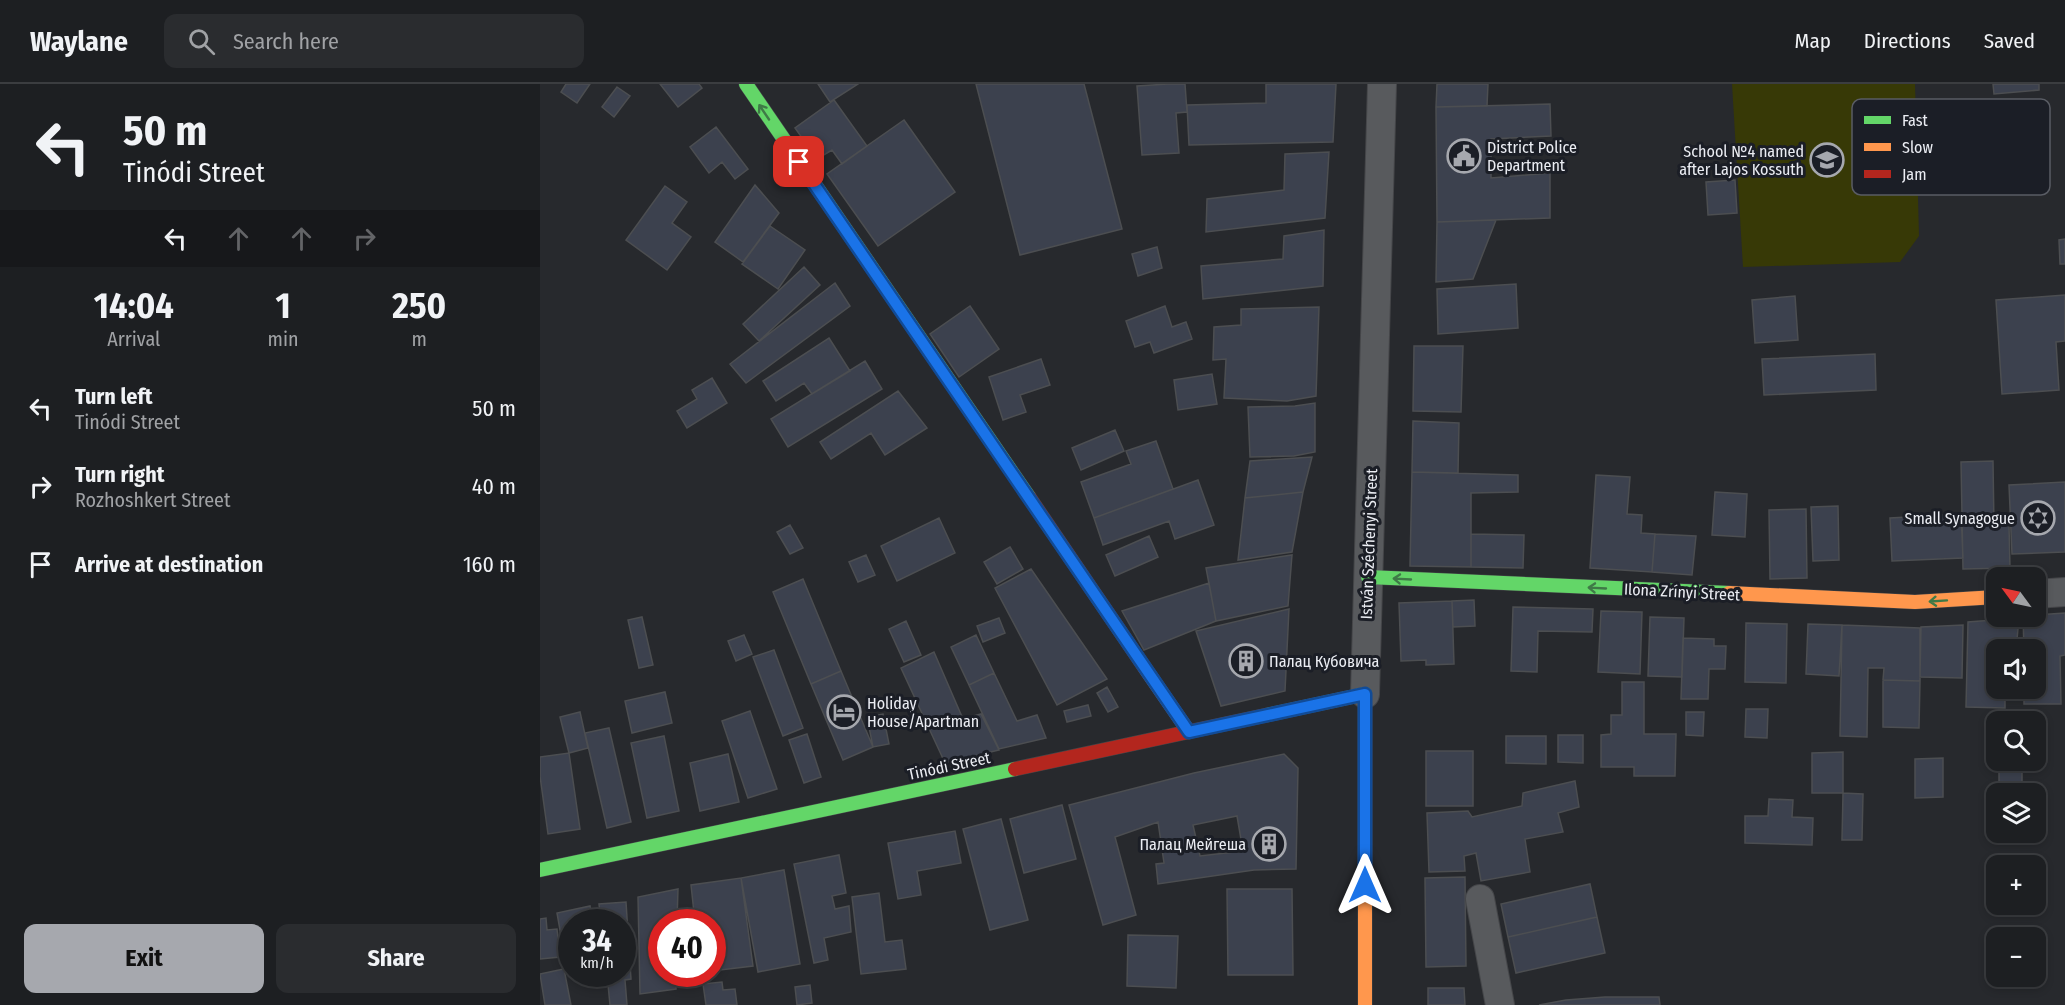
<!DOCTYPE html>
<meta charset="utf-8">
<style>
body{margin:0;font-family:"Fira Sans Condensed",sans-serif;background:#2a2c2f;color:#f1f3f6;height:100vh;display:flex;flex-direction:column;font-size:22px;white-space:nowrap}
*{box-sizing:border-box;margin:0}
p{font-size:20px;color:#a0a2a5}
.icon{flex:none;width:33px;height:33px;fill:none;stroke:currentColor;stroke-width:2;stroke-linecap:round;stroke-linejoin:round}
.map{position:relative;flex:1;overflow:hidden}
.details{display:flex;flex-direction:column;background:#1d1f22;width:540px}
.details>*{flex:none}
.guide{background:#1d1f22;color:#f1f3f6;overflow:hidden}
.needle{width:39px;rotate:303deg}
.fabs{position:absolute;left:1446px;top:483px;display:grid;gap:12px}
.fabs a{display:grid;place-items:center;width:60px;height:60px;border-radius:12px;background:#1d1f22;box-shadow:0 3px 9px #0003,0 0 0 2px #3b3d40;font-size:30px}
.speed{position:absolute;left:18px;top:825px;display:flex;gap:12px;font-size:30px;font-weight:700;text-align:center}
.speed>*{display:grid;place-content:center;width:78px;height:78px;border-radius:50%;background:#1d1f22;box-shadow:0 3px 9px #0003,0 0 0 2px #3b3d40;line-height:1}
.speed small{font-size:15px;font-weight:400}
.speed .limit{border:9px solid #d22;background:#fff;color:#111}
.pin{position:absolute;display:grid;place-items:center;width:51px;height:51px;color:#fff;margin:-26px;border-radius:12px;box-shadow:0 3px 9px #0006}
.me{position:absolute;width:66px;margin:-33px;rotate:0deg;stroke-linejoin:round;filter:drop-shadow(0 0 4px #0008)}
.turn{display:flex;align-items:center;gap:21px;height:126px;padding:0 24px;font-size:27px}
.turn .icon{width:78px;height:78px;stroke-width:2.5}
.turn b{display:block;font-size:42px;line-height:51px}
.lanes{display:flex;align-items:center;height:57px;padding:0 24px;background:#0003;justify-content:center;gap:30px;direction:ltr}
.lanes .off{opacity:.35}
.eta{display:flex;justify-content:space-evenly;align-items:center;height:102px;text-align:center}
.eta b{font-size:36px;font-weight:700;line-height:42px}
.cta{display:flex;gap:12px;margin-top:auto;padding:12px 24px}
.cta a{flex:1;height:69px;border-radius:12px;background:#a6a8ae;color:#111;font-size:24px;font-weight:700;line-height:69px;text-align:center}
.cta a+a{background:#2a2c2f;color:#f1f3f6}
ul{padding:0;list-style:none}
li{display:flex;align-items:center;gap:18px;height:78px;padding:0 24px}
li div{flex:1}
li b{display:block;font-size:22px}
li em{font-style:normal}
header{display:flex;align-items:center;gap:36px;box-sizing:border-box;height:84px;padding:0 30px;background:#1d1f22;border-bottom:2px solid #3b3d40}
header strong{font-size:28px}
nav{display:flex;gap:33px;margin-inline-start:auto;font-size:21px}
.search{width:420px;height:54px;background:#2a2c2f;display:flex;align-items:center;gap:15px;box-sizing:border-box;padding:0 21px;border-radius:12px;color:#a0a2a5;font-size:22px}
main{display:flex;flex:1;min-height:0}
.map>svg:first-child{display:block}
.green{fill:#373906}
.building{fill:#3c414e;stroke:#4c4e51;stroke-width:1.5;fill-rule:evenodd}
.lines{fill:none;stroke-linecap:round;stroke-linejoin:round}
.street-casing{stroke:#454649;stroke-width:30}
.fast-casing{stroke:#454649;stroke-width:15}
.slow-casing{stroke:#454649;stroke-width:15}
.jam-casing{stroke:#454649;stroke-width:15}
.street{stroke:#585a5d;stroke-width:28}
.fast{stroke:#63d668;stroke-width:14}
.slow{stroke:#ff974d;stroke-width:14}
.jam{stroke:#b3261e;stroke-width:14}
.oneway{stroke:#3f7a47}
.route-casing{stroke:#114b97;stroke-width:15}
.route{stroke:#1a73e8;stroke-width:10}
.labels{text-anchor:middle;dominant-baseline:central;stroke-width:6;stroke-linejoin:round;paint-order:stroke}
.poi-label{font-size:16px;fill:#ebedf3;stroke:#1b1e26;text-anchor:start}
.street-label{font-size:16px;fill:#ebedf3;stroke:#1b1e26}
.key{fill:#1b1e26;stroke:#595c64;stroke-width:1.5}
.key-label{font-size:16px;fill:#ebedf3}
</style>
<header>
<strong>Waylane</strong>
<div class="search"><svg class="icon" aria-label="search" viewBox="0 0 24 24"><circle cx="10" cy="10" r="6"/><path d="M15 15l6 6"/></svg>Search here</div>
<nav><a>Map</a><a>Directions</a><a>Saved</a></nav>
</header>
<main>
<section class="details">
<div class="guide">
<div class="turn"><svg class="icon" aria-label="left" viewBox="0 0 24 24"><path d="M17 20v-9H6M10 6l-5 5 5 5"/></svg><div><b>50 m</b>Tinódi Street</div></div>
<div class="lanes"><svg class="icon" aria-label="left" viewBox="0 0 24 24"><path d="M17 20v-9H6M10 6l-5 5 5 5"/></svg><svg class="icon off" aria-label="ahead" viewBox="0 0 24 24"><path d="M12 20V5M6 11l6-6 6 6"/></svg><svg class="icon off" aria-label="ahead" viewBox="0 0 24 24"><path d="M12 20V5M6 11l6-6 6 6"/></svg><svg class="icon off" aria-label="right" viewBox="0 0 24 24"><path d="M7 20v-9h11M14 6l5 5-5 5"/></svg></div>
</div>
<div class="eta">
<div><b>14:04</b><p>Arrival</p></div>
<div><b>1</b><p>min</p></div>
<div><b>250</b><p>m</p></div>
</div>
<ul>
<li><svg class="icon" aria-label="left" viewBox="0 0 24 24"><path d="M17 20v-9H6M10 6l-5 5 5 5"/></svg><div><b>Turn left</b><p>Tinódi Street</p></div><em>50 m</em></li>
<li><svg class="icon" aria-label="right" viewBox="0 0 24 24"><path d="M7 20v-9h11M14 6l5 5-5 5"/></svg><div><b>Turn right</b><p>Rozhoshkert Street</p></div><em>40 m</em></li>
<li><svg class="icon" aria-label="arrive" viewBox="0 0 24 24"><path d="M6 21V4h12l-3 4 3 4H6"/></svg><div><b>Arrive at destination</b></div><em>160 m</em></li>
</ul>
<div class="cta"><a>Exit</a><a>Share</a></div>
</section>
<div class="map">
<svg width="1525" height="921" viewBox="0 0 1525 921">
<rect width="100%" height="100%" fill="#27292d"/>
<!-- green -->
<path class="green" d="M1192 0H1375L1379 152 1360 178 1203 183Z"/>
<!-- building -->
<path class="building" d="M26 0H50L37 19 21 8Z
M120 0H159L162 4 138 23Z
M278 0H318L290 18Z
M436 0H544L582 145 480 171Z
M628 0H645L647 28 636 29 639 69 602 71 597 2Z
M726 0H796L793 58 649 61 647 21 726 19Z
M897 0H948L947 22 896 23Z
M1453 0H1499V6L1454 10Z
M77 3 90 12 74 33 62 23Z
M294 16 327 62 302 80 292 66 277 75 255 44Z
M1010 20 1011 52 951 55V94L1010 89V134L897 138 896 23Z
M364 36 415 108 338 162 287 90Z
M176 43 208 85 195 95 182 78 169 89 150 63Z
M789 68 785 134 666 148 667 115 744 106 745 70Z
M1195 96 1197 129 1168 131 1166 98Z
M215 101 239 129 203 178 175 158Z
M125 102 147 118 132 139 151 153 127 186 86 156Z
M956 136 933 195 896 198 897 138Z
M230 142 265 166 238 205 202 180Z
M784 146 783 202 663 215 661 182 743 175 744 152Z
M1525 155V180H1520L1519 156Z
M617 163 622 184 598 192 592 170Z
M264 183 280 201 219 257 203 240Z
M295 199 310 222 206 299 190 280Z
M976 200 978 244 898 250 897 205Z
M1525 211V257L1516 258 1519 306 1462 310 1456 216Z
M1255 212 1258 256 1215 259 1212 216Z
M430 222 459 265 419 293 390 250Z
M625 222 632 243 646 238 652 255 614 269 610 258 595 263 586 237Z
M779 223 776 312 747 317 684 314 686 275 673 276 674 243 701 241V225Z
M289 254 310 287 272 310 264 299 236 317 223 297Z
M874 262H923L921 328 873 327Z
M1335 270 1336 306 1224 311 1222 275Z
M501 275 510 301 480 311 486 328 463 336 449 293Z
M325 277 342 305 248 363 231 335Z
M672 290 677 320 638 326 634 296Z
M172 294 187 319 147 344 137 327 157 315 152 306Z
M358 307 387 344 345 371 331 349 291 375 280 358Z
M775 319V368L754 372 710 373 708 323 755 322Z
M873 337 919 339 918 389 872 388Z
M575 346 584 367 541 386 532 364Z
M616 357 633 405 554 434 541 398 591 380 586 367Z
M772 373 763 408 705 414 710 377Z
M1453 377 1454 442H1469L1470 484 1423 485 1421 378Z
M872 388 978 391V408L931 409V483L870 482Z
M1056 391 1090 393 1087 430 1102 431 1101 449 1115 450 1112 488 1050 484Z
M658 396 674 441 635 455 629 437 563 461 554 434Z
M1525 398V468L1472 470 1469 401Z
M763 408 752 468 698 476 705 414Z
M1175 408 1207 410 1205 453 1172 451Z
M1298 422 1299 476 1273 477 1271 423Z
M1266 425 1267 494 1230 495 1229 426Z
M1421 430 1423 474 1352 477 1350 434Z
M399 434 415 469 357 497 341 462Z
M250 441 263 464 250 470 237 448Z
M931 450 984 451 983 484 931 483Z
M1115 450 1156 452 1152 491 1112 488Z
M609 452 618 473 575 492 566 471Z
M470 463 483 485 457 500 444 478Z
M326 471 335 491 318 498 309 478Z
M752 471 748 522 676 537 666 484Z
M491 485 567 595 517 621 455 504Z
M263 495 301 587 271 600 233 508Z
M669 499 676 537 604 566 582 527Z
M934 516 935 542 913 543 912 517Z
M912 517 914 580 886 581V576L861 577 859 519Z
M973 523 1053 525 1052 548 998 547 997 588 971 587Z
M749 525 745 607 681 622 656 547Z
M1061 527 1102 528 1100 590 1058 588Z
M1525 529V571L1520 572 1521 620H1484V604H1496V566H1484L1483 532Z
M102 533 113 581 99 584 88 536Z
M1110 533 1144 534 1142 593 1108 592Z
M459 534 465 549 443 558 437 542Z
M1479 534 1476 566H1456V604H1465V624L1426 623 1428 538Z
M366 537 381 571 364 578 349 545Z
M1206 539 1247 540 1246 599 1205 598Z
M1268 540 1302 541 1299 592 1266 590Z
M1302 541 1380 544V597L1343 596 1344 584H1328L1327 653 1300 652Z
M1423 541 1422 594 1380 593 1381 543Z
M204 551 212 570 196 577 188 557Z
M436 551 454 589 429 601 411 563Z
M1143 554 1174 555V562H1186L1185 585H1169L1168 615H1141Z
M234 566 263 644 243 652 213 573Z
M394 568 423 635 441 630 459 666 405 679 361 584Z
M301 587 333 663 303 676 271 600Z
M454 589 477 637 497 631 506 654 459 665 429 601Z
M1343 596 1380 597 1379 644 1343 643Z
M1082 598H1104V650H1136L1135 692H1094V683H1061V651L1071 650V631H1082Z
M567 603 578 623 568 628 557 609Z
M125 608 132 639 92 649 85 617Z
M548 621 551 632 527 638 524 627Z
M1206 625H1228L1227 654 1205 653Z
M210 627 237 705 208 714 182 637Z
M40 628 48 664 29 669 20 633Z
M1146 628H1164L1163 652 1146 651Z
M343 630 349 660 333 663 327 633Z
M69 644 91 738 67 744 45 649Z
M267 650 281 693 264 699 249 656Z
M1018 651H1043V679L1018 678Z
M124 652 139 727 107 734 91 659Z
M966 652H1006V680L966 679Z
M886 667H933V722H886Z
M1303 668V709H1272V669Z
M29 669 40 745 8 750 0 692V673Z
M188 670 199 718 160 727 150 679Z
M744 670 758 684 756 785 714 786 618 800 616 780 624 779 618 738 575 753 596 831 563 841 529 721 654 689ZM697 732 703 767 660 772 653 741Z
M1403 674V713L1375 714V675Z
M1459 676H1482V699H1459Z
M1035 697 1039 723 1018 729 1023 748 985 755 990 788 941 797 936 769 924 772 925 787 889 788 887 729 928 727 932 733 982 722 983 709Z
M1303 709 1323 710 1322 756H1302Z
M1229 715 1253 716 1252 733 1273 734 1272 761 1205 759V732H1228Z
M522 721 536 775 484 789 470 735Z
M461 735 488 836 450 846 423 745Z
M415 747 421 779 377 787 381 811 358 815 348 759Z
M299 771 306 809 292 812 295 825 309 822 311 848 284 854 288 876 274 879 254 780Z
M244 786 260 880 218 888 201 794Z
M925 793 926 882 886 883 885 794Z
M201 794 213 882 172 887V838H155L151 801Z
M1050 800 1057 833 968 853 961 820Z
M138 805 137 838H122V890H136V905L100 910 98 813Z
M687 805H752L753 891H688Z
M339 809 345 858 362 856 366 885 321 890 312 813Z
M86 818 91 895 85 896 87 921H70L67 890H82V838H61L59 820Z
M50 822 53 838H32V861L23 863 17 829Z
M1057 833 1065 869 976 889 968 853Z
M6 834 7 846 17 845 20 873 0 875V835Z
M588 851 638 852 636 904 587 902Z
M24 885 31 921H5L0 890Z
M182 898 183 906 195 905 197 921H166L163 900Z
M270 901 272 919 257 921 255 903Z
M888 904H924L925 921H888Z
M1065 913H1119L1120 921H999L1026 916Z"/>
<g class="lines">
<defs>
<path id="street" d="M1496 510 1525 508
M825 610 842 0
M940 815 960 921"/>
<path id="fast" d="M206 0 489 413
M828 493 1189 509
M727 631 825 610V786
M0 786 475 685"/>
<path id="slow" d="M1189 509 1375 518 1456 513
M605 584 649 648
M825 786V921"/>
<path id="jam" d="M489 413 605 584
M475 685 727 631"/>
</defs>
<!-- street casing -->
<use href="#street" class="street-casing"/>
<!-- fast casing -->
<use href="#fast" class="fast-casing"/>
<!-- slow casing -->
<use href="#slow" class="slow-casing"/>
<!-- jam casing -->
<use href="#jam" class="jam-casing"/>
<!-- street -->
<use href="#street" class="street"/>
<!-- fast -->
<use href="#fast" class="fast"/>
<!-- slow -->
<use href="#slow" class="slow"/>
<!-- jam -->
<use href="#jam" class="jam"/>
</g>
<!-- one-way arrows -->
<defs><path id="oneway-shaft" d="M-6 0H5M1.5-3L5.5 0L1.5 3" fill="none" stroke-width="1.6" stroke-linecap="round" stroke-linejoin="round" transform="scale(1.5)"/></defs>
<g class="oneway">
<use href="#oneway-shaft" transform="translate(224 28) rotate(-124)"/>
<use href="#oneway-shaft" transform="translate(862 495) rotate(-177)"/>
<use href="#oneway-shaft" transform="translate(1057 504) rotate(-177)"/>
<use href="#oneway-shaft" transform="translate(1398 517) rotate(176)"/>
</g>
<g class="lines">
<defs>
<path id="route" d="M259 78 649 648 825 610V801"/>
</defs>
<!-- route casing -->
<use href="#route" class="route-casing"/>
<!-- route -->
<use href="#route" class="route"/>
</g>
<!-- icons -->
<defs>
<symbol id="civic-ring" viewBox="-11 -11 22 22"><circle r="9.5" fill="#1b1e26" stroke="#a6a8ae" stroke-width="1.5"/><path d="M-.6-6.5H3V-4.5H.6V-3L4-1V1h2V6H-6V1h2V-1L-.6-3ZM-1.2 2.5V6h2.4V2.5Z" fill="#a6a8ae"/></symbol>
<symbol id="school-ring" viewBox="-11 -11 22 22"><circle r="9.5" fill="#1b1e26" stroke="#a6a8ae" stroke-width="1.5"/><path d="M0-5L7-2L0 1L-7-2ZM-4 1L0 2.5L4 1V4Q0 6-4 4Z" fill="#a6a8ae"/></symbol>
<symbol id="synagogue-ring" viewBox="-11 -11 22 22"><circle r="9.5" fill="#1b1e26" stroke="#a6a8ae" stroke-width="1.5"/><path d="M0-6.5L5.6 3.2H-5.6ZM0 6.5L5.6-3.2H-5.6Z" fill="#a6a8ae"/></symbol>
<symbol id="building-ring" viewBox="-11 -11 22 22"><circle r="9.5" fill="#1b1e26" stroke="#a6a8ae" stroke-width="1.5"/><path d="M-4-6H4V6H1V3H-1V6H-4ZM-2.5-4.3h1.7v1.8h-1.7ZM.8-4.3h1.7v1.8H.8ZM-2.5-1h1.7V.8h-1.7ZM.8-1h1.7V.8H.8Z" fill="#a6a8ae"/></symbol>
<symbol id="hotel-ring" viewBox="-11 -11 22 22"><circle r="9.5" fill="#1b1e26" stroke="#a6a8ae" stroke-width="1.5"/><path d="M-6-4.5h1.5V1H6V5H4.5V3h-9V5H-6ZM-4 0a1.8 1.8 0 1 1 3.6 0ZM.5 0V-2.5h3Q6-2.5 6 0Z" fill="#a6a8ae"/></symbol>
</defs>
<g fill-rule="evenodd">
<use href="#civic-ring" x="905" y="53" width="38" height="38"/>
<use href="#school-ring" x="1268" y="57" width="38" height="38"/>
<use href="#synagogue-ring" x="1479" y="415" width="38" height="38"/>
<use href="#building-ring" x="687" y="558" width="38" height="38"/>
<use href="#hotel-ring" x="285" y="609" width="38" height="38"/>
<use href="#building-ring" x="710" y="741" width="38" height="38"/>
</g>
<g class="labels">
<!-- poi labels -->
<g class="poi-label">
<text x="947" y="63">District Police<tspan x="947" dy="18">Department</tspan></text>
<text x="1264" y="67" text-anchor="end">School №4 named<tspan x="1264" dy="18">after Lajos Kossuth</tspan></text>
<text x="1475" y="434" text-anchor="end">Small Synagogue</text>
<text x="729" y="577">Палац Кубовича</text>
<text x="327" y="619">Holiday<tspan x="327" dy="18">House/Apartman</tspan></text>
<text x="706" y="760" text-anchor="end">Палац Мейгеша</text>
</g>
<!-- street labels -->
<g class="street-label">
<text transform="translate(829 460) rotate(-88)">István Széchenyi Street</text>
<text transform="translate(1142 508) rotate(3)">Ilona Zrínyi Street</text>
<text transform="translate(409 682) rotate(-12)">Tinódi Street</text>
</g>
</g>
<!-- legend -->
<rect x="1312" y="15" width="198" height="96" rx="9" class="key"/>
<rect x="1324" y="32" width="27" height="8" fill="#63d668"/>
<rect x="1324" y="59" width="27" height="8" fill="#ff974d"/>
<rect x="1324" y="86" width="27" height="8" fill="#b3261e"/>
<g class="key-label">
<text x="1362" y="42">Fast</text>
<text x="1362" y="69">Slow</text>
<text x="1362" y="96">Jam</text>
</g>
</svg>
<div class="fabs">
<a><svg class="needle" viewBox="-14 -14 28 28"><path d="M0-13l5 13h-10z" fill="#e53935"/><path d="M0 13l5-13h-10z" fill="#a0a2a5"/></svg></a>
<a><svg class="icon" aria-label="sound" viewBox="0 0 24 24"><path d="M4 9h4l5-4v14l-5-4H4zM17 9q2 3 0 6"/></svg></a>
<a><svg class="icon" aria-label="search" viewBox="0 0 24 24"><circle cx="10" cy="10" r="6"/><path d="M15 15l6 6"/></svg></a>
<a><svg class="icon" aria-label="layers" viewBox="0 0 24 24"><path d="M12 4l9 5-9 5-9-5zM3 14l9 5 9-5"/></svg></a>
<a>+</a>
<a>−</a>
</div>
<div class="speed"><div>34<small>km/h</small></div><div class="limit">40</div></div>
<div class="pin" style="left:259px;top:78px;background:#d93025"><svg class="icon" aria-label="arrive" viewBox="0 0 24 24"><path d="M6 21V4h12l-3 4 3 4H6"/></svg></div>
<svg class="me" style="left:825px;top:801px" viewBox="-20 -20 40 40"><path d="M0-17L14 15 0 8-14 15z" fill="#1a73e8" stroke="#fff" stroke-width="4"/></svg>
</div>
</main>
